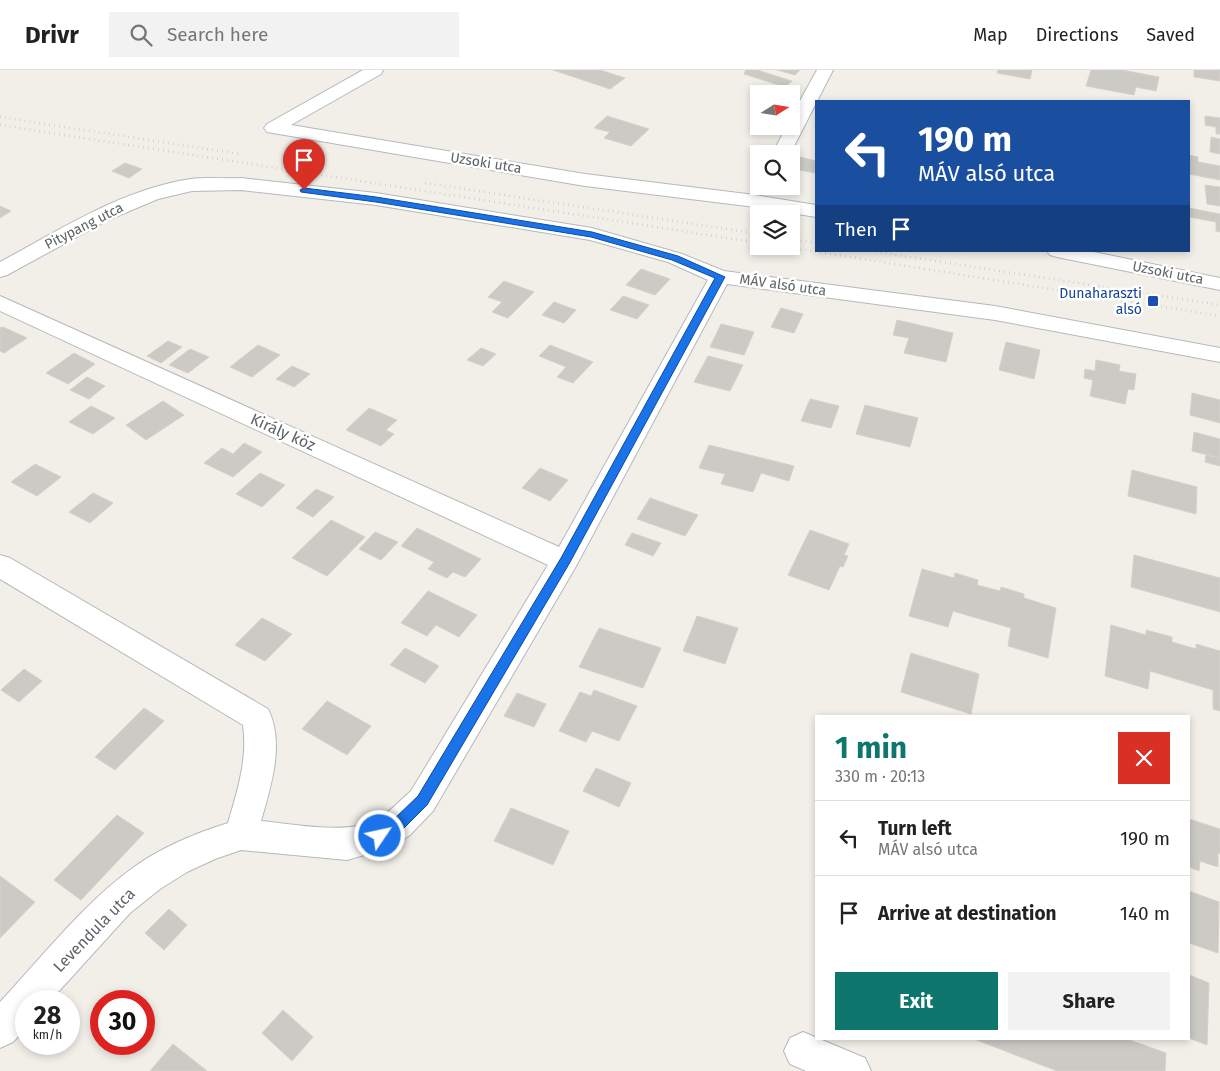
<!DOCTYPE html>
<meta charset="utf-8">
<style>
body{margin:0;font-family:"Fira Sans",sans-serif;background:#f2f2f2;color:#222;height:100vh;display:flex;flex-direction:column;font-size:19px;white-space:nowrap}
*{box-sizing:border-box;margin:0}
p{font-size:16px;color:#767676}
.icon{flex:none;width:28px;height:28px;fill:none;stroke:currentColor;stroke-width:2;stroke-linecap:round;stroke-linejoin:round}
.map{position:relative;flex:1;overflow:hidden}
.details{position:absolute;left:815px;top:645px;width:375px;height:325px;display:flex;flex-direction:column;background:#fff;border-radius:0px;box-shadow:0 2px 8px #0003}
.details>*{flex:none}
.banner{position:absolute;left:815px;top:30px;width:375px;height:152px;border-radius:0px;box-shadow:0 2px 8px #0003;background:#1a4fa0;color:#fff;overflow:hidden}
.needle{width:32px;rotate:78deg}
.buttons{position:absolute;left:750px;top:15px;display:grid;gap:10px}
.buttons a{display:grid;place-items:center;width:50px;height:50px;border-radius:0px;background:#fff;box-shadow:0 2px 8px #0003;font-size:25px}
.speed{position:absolute;left:15px;top:920px;display:flex;gap:10px;font-size:25px;font-weight:700;text-align:center}
.speed>*{display:grid;place-content:center;width:65px;height:65px;border-radius:50%;background:#fff;box-shadow:0 2px 8px #0003;line-height:1}
.speed small{font-size:12px;font-weight:400}
.speed .limit{border:8px solid #d22;background:#fff;color:#111}
.pin{position:absolute;display:grid;place-items:center;width:42px;height:42px;color:#fff;margin:-51px -21px;border-radius:50% 50% 50% 0;rotate:-45deg;box-shadow:0 0 5px #0007}
.pin .icon{rotate:45deg}
.me{position:absolute;width:55px;margin:-28px;rotate:56deg;stroke-linejoin:round;filter:drop-shadow(0 0 4px #0008)}
.turn{display:flex;align-items:center;gap:18px;height:105px;padding:0 20px;font-size:22px}
.turn .icon{width:65px;height:65px;stroke-width:2.5}
.turn b{display:block;font-size:35px;line-height:42px}
.then{display:flex;align-items:center;height:48px;padding:0 20px;background:#0003;gap:10px;font-size:19px}
.round{display:grid;place-items:center;flex:none;width:52px;height:52px;border-radius:0px;background:#f2f2f2}
.headline{display:flex;align-items:center;justify-content:space-between;height:85px;padding:0 20px}
h1{font-size:30px;font-weight:700;line-height:38px;color:#0f766e}
.cta{display:flex;gap:10px;margin-top:auto;padding:10px 20px}
.cta a{flex:1;height:58px;border-radius:0px;background:#0f766e;color:#fff;font-size:20px;font-weight:700;line-height:58px;text-align:center}
.cta a+a{background:#f2f2f2;color:#222}
ul{padding:0;list-style:none}
li{display:flex;align-items:center;gap:15px;height:75px;padding:0 20px;border-top:1px solid #e0e0e0}
li div{flex:1}
li b{display:block;font-size:19px}
li em{font-style:normal}
header{display:flex;align-items:center;gap:30px;box-sizing:border-box;height:70px;padding:0 25px;background:#fff;border-bottom:1px solid #e0e0e0}
header strong{font-size:24px}
nav{display:flex;gap:28px;margin-inline-start:auto;font-size:18px}
.search{width:350px;height:45px;background:#f2f2f2;display:flex;align-items:center;gap:12px;box-sizing:border-box;padding:0 18px;border-radius:0px;color:#767676;font-size:19px}
.map>svg:first-child{display:block}
.building{fill:#cccac5;stroke:#d6d1c6}
.lines{fill:none;stroke-linecap:round;stroke-linejoin:round}
.street-casing{stroke:#b5b8bc;stroke-width:2}
.street{fill:#fff;fill-rule:evenodd}
.rail{stroke:#b6b7b8;stroke-width:2.5;stroke-dasharray:0.5 4.5;stroke-linecap:butt}
.route{fill:#1a73e8;stroke:#114b97}
.transit-dot{fill:#1a4fb4;stroke:#fff;stroke-width:2}
.labels{text-anchor:middle;dominant-baseline:central;stroke-width:5;stroke-linejoin:round;paint-order:stroke}
.far-street-label{font-size:14px;fill:#5f6368;stroke:#fff}
.far-transit-label{font-size:14px;fill:#164399;stroke:#fff;text-anchor:end}
.street-label{font-size:16px;fill:#5f6368;stroke:#fff}
</style>
<header>
<strong>Drivr</strong>
<div class="search"><svg class="icon" aria-label="search" viewBox="0 0 24 24"><circle cx="10" cy="10" r="6"/><path d="M15 15l6 6"/></svg>Search here</div>
<nav><a>Map</a><a>Directions</a><a>Saved</a></nav>
</header>
<div class="map">
<svg width="1220" height="1001" viewBox="0 0 1220 1001">
<rect width="100%" height="100%" fill="#f1efe8"/>
<!-- building -->
<path class="building" d="M553 0H600L625 8 610 19Z
M746 0H757L792 11 785 17 744 4Z
M777 0H800L795 5Z
M998 0H1032L1030 9 997 3Z
M1091 0H1122L1159 7 1156 21 1136 17 1134 25 1086 16Z
M1194 0H1220V11L1194 7Z
M607 46 649 59 631 76 604 68 610 62 594 58Z
M1205 46 1220 48V64H1216V57L1205 55Z
M1211 67 1220 69V84L1210 82Z
M1189 85 1198 87V92L1220 96V110L1189 104Z
M800 87 816 91V103L794 99Z
M125 93 142 99 129 108 112 101Z
M1205 115 1220 117V136L1207 134Z
M0 136 11 141 0 148Z
M1189 138 1220 144V162L1216 161V152L1189 147Z
M641 199 670 209 655 225 626 215Z
M504 211 534 222 508 248 492 242 502 232 488 227Z
M623 226 649 235 637 249 610 240Z
M554 232 576 240 564 253 542 245Z
M781 238 803 244 794 263 771 257Z
M897 250 953 263 946 292 904 283 909 268 893 265Z
M721 254 754 262 744 285 710 277Z
M3 257 27 268 4 283 0 281V258Z
M168 271 182 277 161 293 147 286Z
M1006 272 1040 280 1034 309 999 300Z
M258 275 280 285 252 307 230 297Z
M550 275 593 292 573 313 557 307 566 297 539 286Z
M481 278 496 284 483 296 467 290Z
M190 279 209 287 188 303 169 295Z
M74 283 95 294 68 314 46 303Z
M708 286 743 295 730 321 694 312Z
M1096 290 1120 295 1119 301 1136 304 1134 320 1128 319 1125 334 1090 326 1093 310 1084 308 1085 299 1095 301Z
M292 296 310 304 294 317 276 309Z
M87 307 105 316 89 329 70 320Z
M1192 323 1220 330V353L1190 345Z
M810 329 839 336 831 358 801 351Z
M163 331 184 345 146 370 126 355Z
M865 335 918 348 910 377 856 364Z
M91 336 115 348 93 364 69 352Z
M369 338 397 350 386 360 394 364 381 376 346 360Z
M1194 362 1220 369V388L1192 381Z
M244 373 262 382 233 407 204 393 222 378 233 384Z
M709 375 794 396 789 411 761 403 753 422 721 414 725 404 699 398Z
M1206 385 1220 388V396L1205 392Z
M35 394 61 407 37 426 11 412Z
M540 398 568 410 550 431 522 418Z
M1132 400 1197 417 1196 444 1128 426Z
M260 403 285 415 262 437 236 424Z
M316 419 334 427 313 447 296 438Z
M93 423 113 433 90 453 69 442Z
M650 428 698 445 685 466 637 449Z
M331 450 365 467 327 506 292 488Z
M417 458 481 489 465 507 453 502 447 508 428 499 434 492 401 476Z
M810 460 849 474 844 485 848 486 843 497 840 496 829 520 788 505Z
M375 462 398 472 381 490 359 479Z
M632 463 661 473 653 486 625 475Z
M1134 485 1220 508V542L1131 517Z
M922 499 954 508 955 503 978 510 977 515 1000 521 1001 517 1024 524V528L1056 538 1048 588 1008 576 1011 558 953 541 948 557 909 546Z
M428 521 477 545 459 567 436 555 427 566 401 553Z
M697 546 738 558 725 594 683 581Z
M262 548 292 564 265 591 235 575Z
M1111 555 1146 565V560L1172 567V572L1196 579V574L1220 581V641L1213 639V620L1150 601 1148 619 1105 606Z
M599 558 661 578 643 618 579 597Z
M405 578 439 596 425 613 390 595Z
M911 583 979 604 971 644 901 622Z
M24 599 42 611 19 632 1 620Z
M594 620 637 636 619 671 592 661 586 672 559 661 580 622 591 626Z
M517 623 546 634 534 657 504 646Z
M327 631 371 656 347 685 302 659Z
M144 638 164 651 115 700 95 687Z
M596 698 631 713 619 737 583 721Z
M511 738 569 761 553 795 494 771Z
M117 745 144 763 81 830 54 810Z
M1189 749 1220 759V784L1218 783V797L1200 791 1199 801 1189 797Z
M0 806 35 832 0 868Z
M1189 821 1219 832 1218 883 1189 873Z
M169 839 187 855 164 880 145 863Z
M1189 905 1209 913 1207 975 1189 968Z
M283 940 313 967 292 991 262 963Z
M974 969H1127L1166 983 1165 1001H1057Z
M173 974 207 1001H150Z"/>
<g class="lines">
<defs>
<path id="street" d="M363 0H383L381 4 291 55 585 104 755 125 816 135V147L755 137 585 116 273 63 267 62 264 58 267 54Z
M817 0H833L790 84H772L787 56H791V47Z
M241 108 376 123 592 158 682 184 724 201 995 236 1220 278V292L995 250 727 214 575 498 433 741 410 765 392 777 347 790 241 780 215 789 187 802 160 819 130 843 50 931H26V958L13 972 0 978V932C42 887 85 832 134 797 162 777 196 763 228 753 237 722 248 689 243 655L0 509V485L10 488 268 639C285 673 271 716 261 751 292 754 344 764 372 752 387 746 399 731 411 721L548 495 0 241V226L559 477 708 210 668 192 590 170 376 135 241 120 192 121 158 129 106 151 7 205 0 207V192C60 160 122 119 191 109 207 107 225 109 241 108Z
M1047 181H1089L1220 208V220L1057 187 1050 185Z
M803 962 865 988 871 1001H806L790 994 784 981 790 968Z"/>
</defs>
<!-- street casing -->
<use href="#street" class="street-casing"/>
<!-- street -->
<use href="#street" class="street"/>
<!-- rail -->
<path class="rail" d="M0 47 240 84
M0 55 759 173
M425 113 759 164
M791 169 816 173
M781 176 1220 246
M871 181 1220 235"/>
</g>
<!-- route -->
<path class="route" d="M304 118 376 127 592 162 678 186 725 207 569 494 427 735 403 759 380 772 375 770 373 766 375 761 393 750 418 726 561 488 715 208 672 190 591 167 376 132 301 122 300 120Z"/>
<!-- markers -->
<rect class="transit-dot" x="1147" y="225" width="12" height="12" rx="2.5"/>
<g class="labels">
<!-- far-street labels -->
<g class="far-street-label">
<text transform="translate(486 93) rotate(9)">Uzsoki utca</text>
<text transform="translate(84 156) rotate(-27)">Pitypang utca</text>
<text transform="translate(1168 203) rotate(11)">Uzsoki utca</text>
<text transform="translate(783 215) rotate(8)">MÁV alsó utca</text>
</g>
<!-- far-transit labels -->
<g class="far-transit-label">
<text x="1142" y="223">Dunaharaszti<tspan x="1142" dy="16">alsó</tspan></text>
</g>
<!-- street labels -->
<g class="street-label">
<text transform="translate(283 362) rotate(24)">Király köz</text>
<text transform="translate(94 860) rotate(-46)">Levendula utca</text>
</g>
</g>
</svg>
<div class="buttons">
<a><svg class="needle" viewBox="-14 -14 28 28"><path d="M0-13l5 13h-10z" fill="#e53935"/><path d="M0 13l5-13h-10z" fill="#767676"/></svg></a>
<a><svg class="icon" aria-label="search" viewBox="0 0 24 24"><circle cx="10" cy="10" r="6"/><path d="M15 15l6 6"/></svg></a>
<a><svg class="icon" aria-label="layers" viewBox="0 0 24 24"><path d="M12 4l9 5-9 5-9-5zM3 14l9 5 9-5"/></svg></a>
</div>
<div class="speed"><div>28<small>km/h</small></div><div class="limit">30</div></div>
<div class="pin" style="left:304px;top:120px;background:#d93025"><svg class="icon" aria-label="arrive" viewBox="0 0 24 24"><path d="M6 21V4h12l-3 4 3 4H6"/></svg></div>
<svg class="me" style="left:380px;top:766px" viewBox="-20 -20 40 40"><circle r="17" fill="#1a73e8" stroke="#fff" stroke-width="3"/><path d="M0-11L8 9 0 5-8 9z" fill="#fff"/></svg>
<div class="banner">
<div class="turn"><svg class="icon" aria-label="left" viewBox="0 0 24 24"><path d="M17 20v-9H6M10 6l-5 5 5 5"/></svg><div><b>190 m</b>MÁV alsó utca</div></div>
<div class="then">Then<svg class="icon" aria-label="arrive" viewBox="0 0 24 24"><path d="M6 21V4h12l-3 4 3 4H6"/></svg></div>
</div>
<section class="details">
<div class="headline"><div><h1>1 min</h1><p>330 m · 20:13</p></div><a class="round" style="background:#d93025;color:#fff"><svg class="icon" aria-label="close" viewBox="0 0 24 24"><path d="M6 6l12 12M18 6L6 18"/></svg></a></div>
<ul>
<li><svg class="icon" aria-label="left" viewBox="0 0 24 24"><path d="M17 20v-9H6M10 6l-5 5 5 5"/></svg><div><b>Turn left</b><p>MÁV alsó utca</p></div><em>190 m</em></li>
<li><svg class="icon" aria-label="arrive" viewBox="0 0 24 24"><path d="M6 21V4h12l-3 4 3 4H6"/></svg><div><b>Arrive at destination</b></div><em>140 m</em></li>
</ul>
<div class="cta"><a>Exit</a><a>Share</a></div>
</section>
</div>
